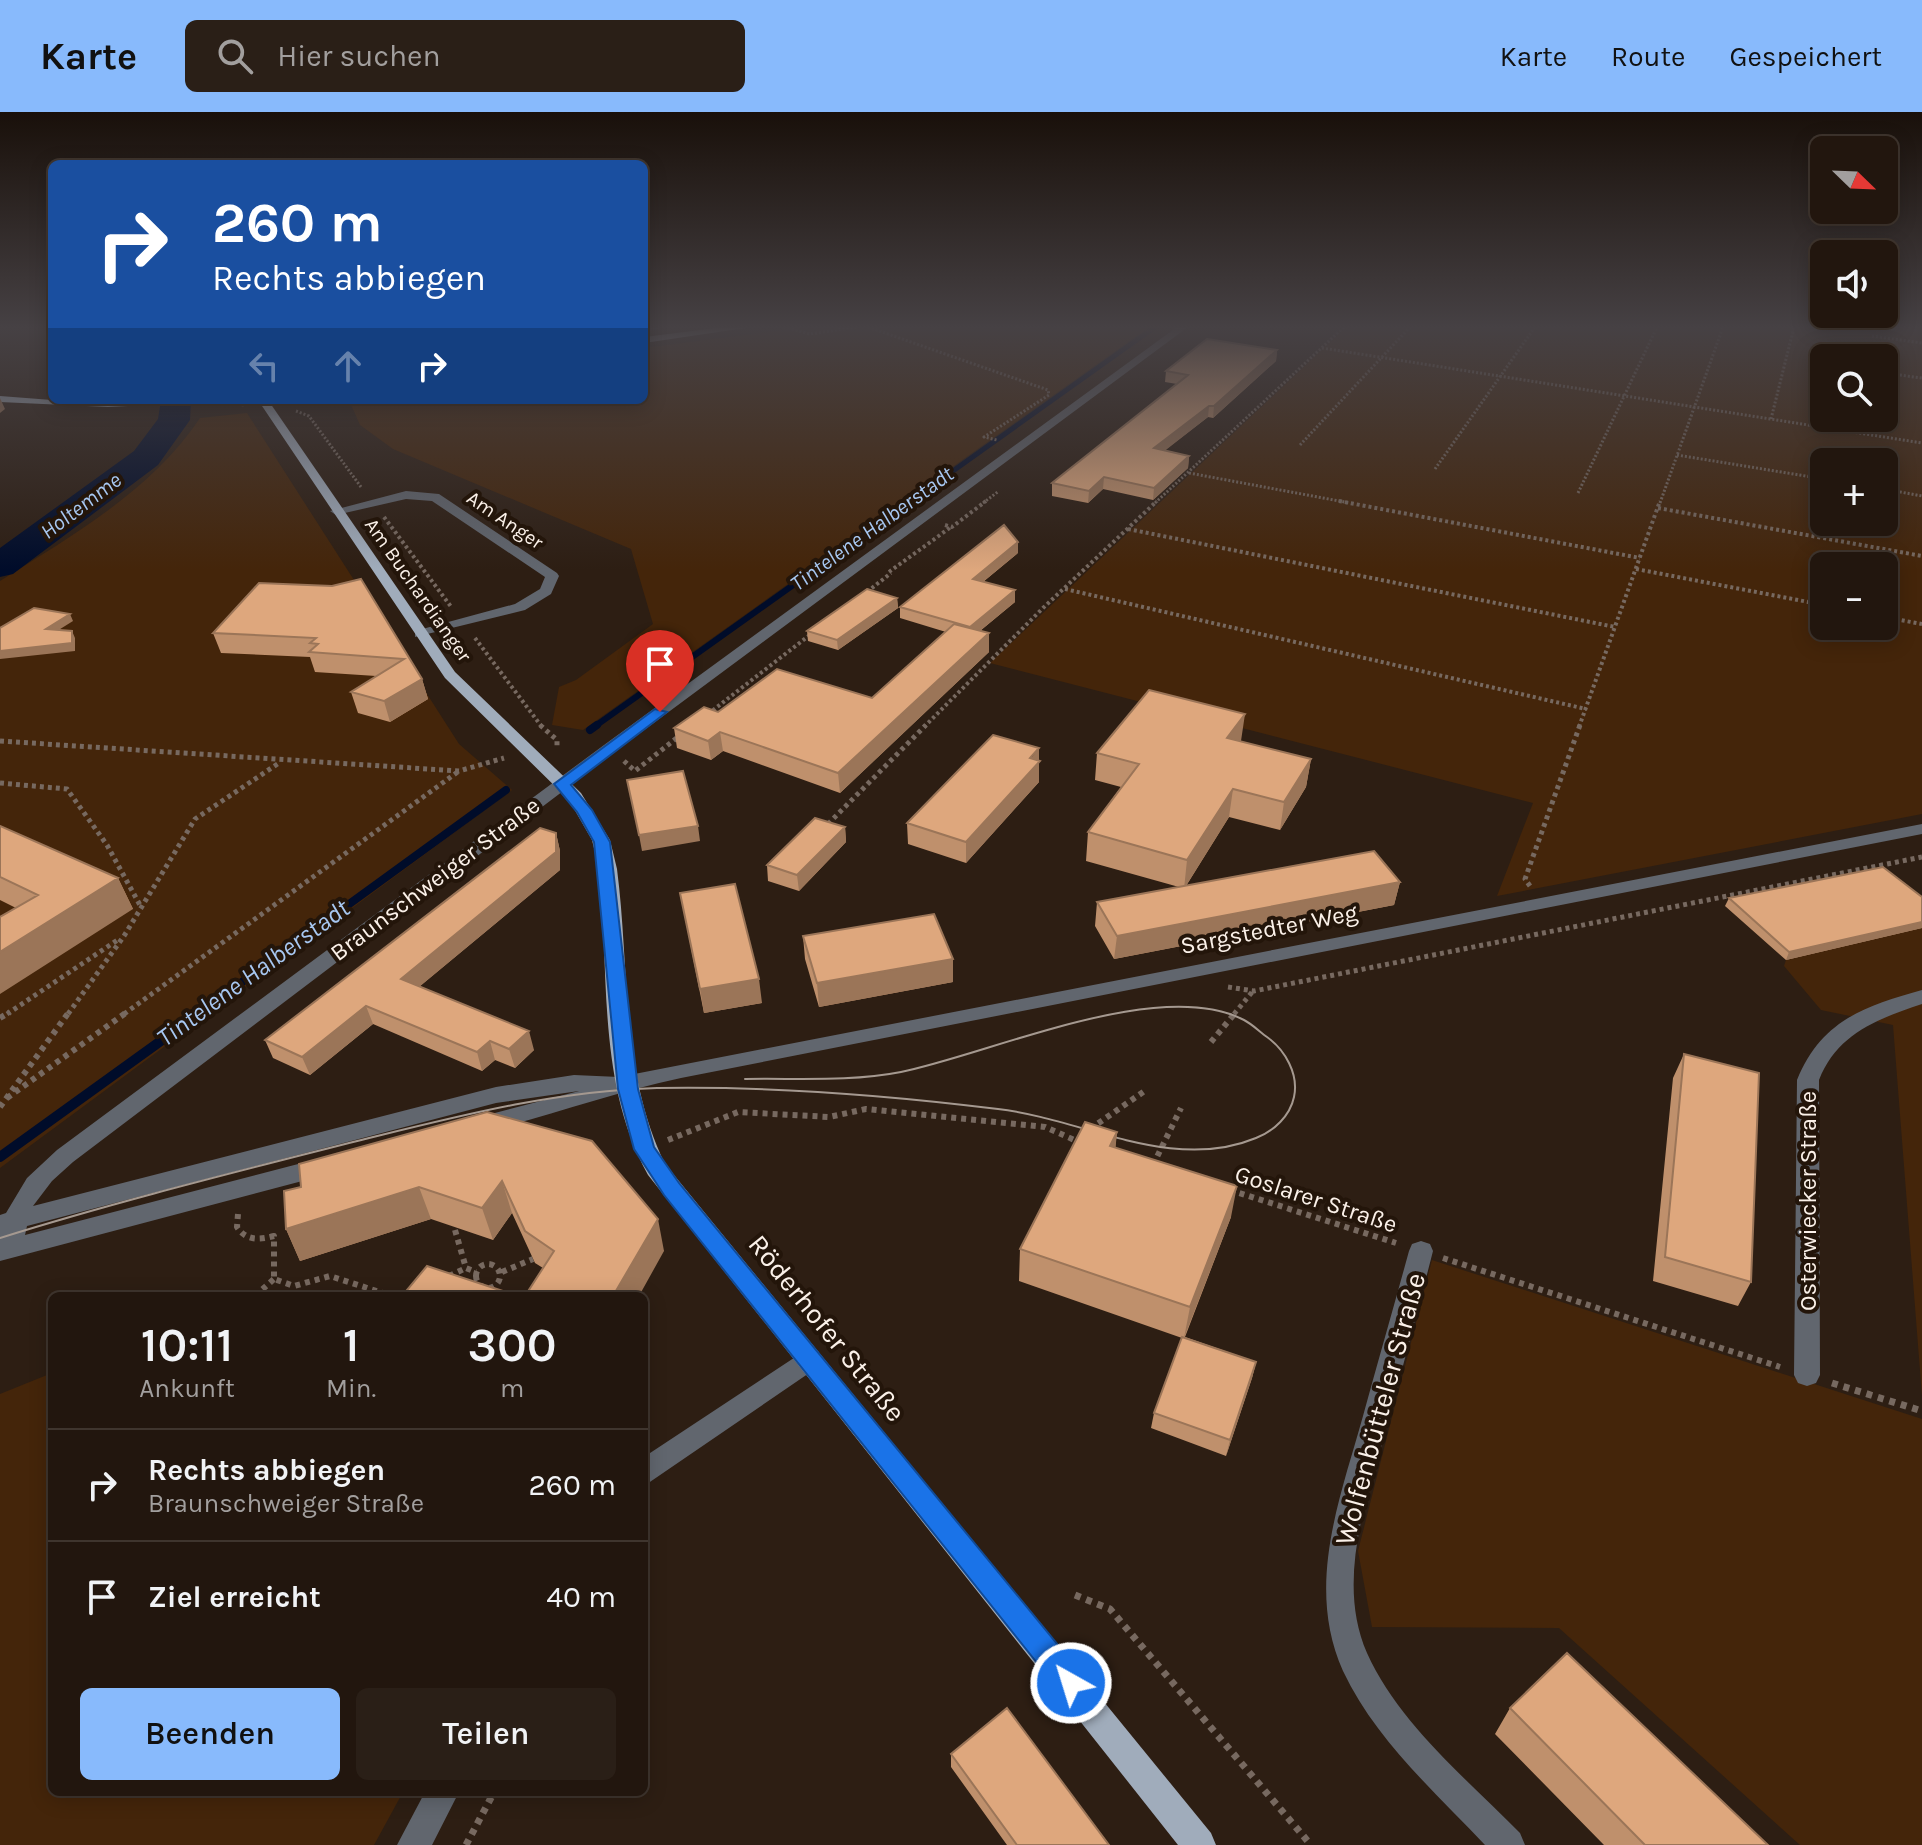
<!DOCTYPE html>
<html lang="de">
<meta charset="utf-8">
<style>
body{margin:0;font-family:Karla,sans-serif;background:#2a1f17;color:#f1f3f6;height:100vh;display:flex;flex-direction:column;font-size:30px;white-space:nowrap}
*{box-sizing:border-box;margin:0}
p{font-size:26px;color:#a29f9e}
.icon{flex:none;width:44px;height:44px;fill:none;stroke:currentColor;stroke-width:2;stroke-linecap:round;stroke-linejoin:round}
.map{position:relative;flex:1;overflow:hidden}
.drawer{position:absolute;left:48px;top:1180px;width:600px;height:504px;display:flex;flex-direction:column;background:#22160e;border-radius:12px;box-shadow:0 4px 20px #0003,0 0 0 2px #3f352e}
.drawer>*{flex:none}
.banner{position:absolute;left:48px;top:48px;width:600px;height:244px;border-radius:12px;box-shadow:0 4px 20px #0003,0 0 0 2px #3f352e;background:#1a4fa0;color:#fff;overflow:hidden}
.needle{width:52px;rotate:113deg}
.buttons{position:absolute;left:1810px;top:24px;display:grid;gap:16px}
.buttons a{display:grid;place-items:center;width:88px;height:88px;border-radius:12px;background:#22160e;box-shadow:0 4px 20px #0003,0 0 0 2px #3f352e;font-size:40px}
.pin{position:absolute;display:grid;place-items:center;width:68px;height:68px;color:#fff;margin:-82px -34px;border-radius:50% 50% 50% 0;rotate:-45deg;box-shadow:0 0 8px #0007}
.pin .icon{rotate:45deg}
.me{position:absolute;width:88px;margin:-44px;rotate:321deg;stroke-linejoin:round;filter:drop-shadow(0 0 6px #0008)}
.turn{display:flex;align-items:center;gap:28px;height:168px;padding:0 32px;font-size:36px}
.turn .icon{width:104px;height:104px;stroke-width:2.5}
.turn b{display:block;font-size:56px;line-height:68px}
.lanes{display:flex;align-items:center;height:76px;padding:0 32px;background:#0003;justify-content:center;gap:40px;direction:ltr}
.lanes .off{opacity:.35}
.eta{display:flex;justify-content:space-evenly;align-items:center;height:136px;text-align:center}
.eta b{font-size:48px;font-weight:600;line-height:56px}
.primary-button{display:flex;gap:16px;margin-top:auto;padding:16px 32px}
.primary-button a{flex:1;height:92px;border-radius:12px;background:#88bafc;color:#111;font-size:32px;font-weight:600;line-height:92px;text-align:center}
.primary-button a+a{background:#2a1f17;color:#f1f3f6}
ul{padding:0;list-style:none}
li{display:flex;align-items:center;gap:24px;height:112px;padding:0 32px;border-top:2px solid #3f352e}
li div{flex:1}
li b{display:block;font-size:30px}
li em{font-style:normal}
header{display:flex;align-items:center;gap:48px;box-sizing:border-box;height:112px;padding:0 40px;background:#88bafc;color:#111}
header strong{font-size:38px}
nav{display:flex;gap:44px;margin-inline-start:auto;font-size:28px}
.search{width:560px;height:72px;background:#2a1f17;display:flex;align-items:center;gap:20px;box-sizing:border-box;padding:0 28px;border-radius:12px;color:#a29f9e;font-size:30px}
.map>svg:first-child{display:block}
.green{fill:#44250a;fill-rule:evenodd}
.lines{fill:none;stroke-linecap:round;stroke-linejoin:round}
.stream-far3{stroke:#000c2a;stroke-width:5}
.stream-far2{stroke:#000c2a;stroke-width:6}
.stream-far1{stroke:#000c2a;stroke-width:8}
.stream{stroke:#000c2a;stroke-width:10}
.river{fill:#000c2a;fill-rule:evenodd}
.path-far4{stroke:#776960;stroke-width:3;stroke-dasharray:2 2;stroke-linecap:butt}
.path-far3{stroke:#776960;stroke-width:4;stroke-dasharray:3 3;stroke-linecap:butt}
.path-far2{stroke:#776960;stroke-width:5;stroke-dasharray:4 4;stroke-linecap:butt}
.path-far1{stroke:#776960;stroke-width:6;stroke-dasharray:5 5;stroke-linecap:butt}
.path{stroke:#776960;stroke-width:7;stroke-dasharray:6 6;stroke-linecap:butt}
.minor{fill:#61666e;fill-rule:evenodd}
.major{fill:#a0acbb;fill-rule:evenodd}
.tram{stroke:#a59990;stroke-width:2}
.wall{fill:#bf906c}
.shaded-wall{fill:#9b7558}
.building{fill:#dea77d;stroke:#9b7558;stroke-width:2}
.route{fill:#1a73e8;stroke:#114b97;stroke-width:2}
.labels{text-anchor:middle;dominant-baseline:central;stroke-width:8;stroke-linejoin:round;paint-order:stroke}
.far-street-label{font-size:20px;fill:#fbf1e9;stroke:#23150a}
.far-water-label{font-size:22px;font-style:italic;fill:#a7c7f1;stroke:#23150a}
.street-label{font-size:24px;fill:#fbf1e9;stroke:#23150a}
.water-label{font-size:26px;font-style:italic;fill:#a7c7f1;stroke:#23150a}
.near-street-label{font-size:28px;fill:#fbf1e9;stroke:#23150a}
</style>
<header>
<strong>Karte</strong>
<div class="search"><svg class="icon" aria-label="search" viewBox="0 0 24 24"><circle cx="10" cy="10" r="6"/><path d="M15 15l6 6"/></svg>Hier suchen</div>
<nav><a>Karte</a><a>Route</a><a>Gespeichert</a></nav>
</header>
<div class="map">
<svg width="1922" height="1733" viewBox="0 0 1922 1733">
<rect width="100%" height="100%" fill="#2d1e13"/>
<!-- green -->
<path class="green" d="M807 215H1149L583 618 552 613 559 575 576 568 653 512 631 437 393 337 360 313 349 288H644V236Z
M1346 215H1922V702L1497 784 1533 691 990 551ZM1824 246H1884V306H1824ZM1824 350H1884V410H1824ZM1824 454H1884V514H1824Z
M247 301 459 632 512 678 0 1056V469C73 423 151 379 200 306Z
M1922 816V1284L1893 913 1821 898 1784 854 1786 848Z
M1432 1148 1922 1307V1733H1800L1559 1516 1372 1515 1358 1439Z
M52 1261V1680H403L374 1733H0V1282Z"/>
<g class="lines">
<!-- stream-far3 -->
<path class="stream-far3" d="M908 391 1155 215"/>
<!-- stream-far2 -->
<path class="stream-far2" d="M594 615 911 389"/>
<!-- stream-far1 -->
<path class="stream-far1" d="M590 618 597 613
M198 902 506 678"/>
<!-- stream -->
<path class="stream" d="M0 1045 201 900"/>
<!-- river -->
<path class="river" d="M161 288H191L190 308 158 353 13 462 0 465V436L134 339 158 307Z"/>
<!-- path-far4 -->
<path class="path-far4" d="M784 215 810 222 857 215
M868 215 1048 278 1049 283 984 325 997 328
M1872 224 1922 231
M1322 236 1922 331
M1884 261 1922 266
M218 290 245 293
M296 299 309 304 361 375
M1771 307 1794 215
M1300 333 1410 215
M1677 343 1824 367
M1435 357 1535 215
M1189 361 1350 391
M1884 377 1922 384
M1578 381 1657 215
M983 391 999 379
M1155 391 1344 215
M1660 391 1723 215"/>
<!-- path-far3 -->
<path class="path-far3" d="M1339 389 1640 446
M1658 396 1922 444
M384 405 452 496
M945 413 952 415 986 389
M1128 417 1615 515
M1636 457 1824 493
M889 460 951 415
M1065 477 1586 597
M867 480 891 461
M1884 505 1922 512
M475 526 542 615
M708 602 811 522
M924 615 1043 496 1157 389
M1579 615 1660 389"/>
<!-- path-far2 -->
<path class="path-far2" d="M540 613 557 628V635
M0 629 459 659 504 646
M624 649 635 659 678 625
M0 671 67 677 107 733 141 795
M828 712 926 613
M1530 774 1525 767 1580 613
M1228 875 1254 879 1922 745
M7 902 119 827
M68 902 124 824 195 707 279 651
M124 902 459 659
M1234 902 1253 879"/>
<!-- path-far1 -->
<path class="path-far1" d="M0 906 10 900
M1211 930 1236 900
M7 986 127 900
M0 995 69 900
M1090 1017 1146 978
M668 1028 738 1000 829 1005 866 997 1045 1015 1079 1030
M1153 1053 1181 996
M1230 1078 1396 1131
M238 1102 237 1115C246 1129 259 1128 274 1124V1167L294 1174 330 1164 392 1184
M455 1118 466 1156 476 1160
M1443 1146 1780 1255
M476 1164a12 12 0 1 1 24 0a12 12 0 1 1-24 0Z
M502 1160 533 1147
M449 1164 466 1156
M255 1184 274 1167"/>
<!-- path -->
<path class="path" d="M1832 1271 1922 1299
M1075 1483 1110 1497 1311 1733
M466 1733 494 1680"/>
<!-- minor -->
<path class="minor" d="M644 215H665L644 220Z
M1177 215H1188L616 639 73 1050 52 1069 33 1094 496 975 574 963 619 965 1922 712V722L681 966C614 980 550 1004 484 1020L476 1018 473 1012 476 1006 579 979 496 991 27 1114 25 1123 325 1045 333 1048 336 1054 333 1060 325 1063 0 1149V1103L6 1101 27 1066 57 1038 604 633Z
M406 379 439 382 557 461 559 464 551 482 525 498 415 525V519L515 492 540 477 545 465 432 389 406 387 336 403 330 399Z
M1922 878V892C1877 907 1837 922 1819 968L1820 1263 1816 1271 1807 1274 1798 1271 1794 1263 1797 968C1821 909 1864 894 1922 878Z
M1421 1129 1430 1132 1433 1139C1419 1194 1404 1249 1390 1304 1370 1377 1334 1466 1367 1541 1399 1612 1467 1667 1520 1721L1525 1733H1485C1434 1679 1375 1627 1343 1559 1305 1474 1340 1387 1363 1304 1378 1249 1394 1194 1409 1139L1412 1132Z
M809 1236 818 1239 822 1247 818 1255 644 1374V1345Z
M425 1680H459L432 1733H397Z"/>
<!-- major -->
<path class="major" d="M724 215H752L644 231V225Z
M0 284 52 288H192L187 291 108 295 0 290Z
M258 288H268L455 560 581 681 610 728 617 757C630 857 620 959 665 1052L1211 1721 1216 1733H1178L648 1063C596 969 610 860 599 757L592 728 569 688 445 566Z"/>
<!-- tram -->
<path class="tram" d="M0 1126C115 1090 232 1061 349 1031 451 1006 551 979 657 976 770 974 886 983 998 997 1083 1007 1172 1061 1256 1026 1274 1019 1290 1004 1294 985 1299 962 1285 938 1267 925 1260 920 1252 912 1244 908 1159 864 990 942 901 960 850 970 797 966 745 967"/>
</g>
<!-- wall -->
<path class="wall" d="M1277 238 1276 249 1213 306 1208 305 1165 338 1189 344 1188 356 1153 388 1103 377 1088 391 1052 384V371L1177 272 1165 270 1166 259Z
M1018 441 983 470 1015 490 980 519 989 521V540L840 681 723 639 711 648 677 636 674 616 718 600 872 586 946 520 900 506V495Z
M332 474 422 567 428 587 390 610 358 601 351 580 376 564 315 560 310 545 221 541 213 521Z
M897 486 898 496 838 538 808 529 807 519Z
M1241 629 1240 630 1311 647 1306 675 1280 718 1229 705 1186 774 1400 770 1394 793 1114 847 1095 814 1097 790 1179 775 1086 749 1088 720 1121 675 1095 668 1097 641Z
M1039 649V670L966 751 908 732 907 711Z
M0 714 118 766 133 797 16 796 0 788Z
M845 715 846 730 799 779 768 769 767 753Z
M556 721 560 739V758L420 874 534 938 515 956 495 948 482 959 373 912 310 963 273 946 265 928Z
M680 781 762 891 704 901Z
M1922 785V816L1786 848 1725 794 1729 786Z
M803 824 953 870 819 895 805 847Z
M1684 942 1751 1170 1738 1194 1653 1169 1673 966Z
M487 1000 664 1139 543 1156 535 1151 512 1101 493 1128 431 1107 300 1149 286 1117 301 1075Z
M1117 1020 1115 1036 1231 1105 1185 1225 1256 1250 1252 1266 1226 1344 1151 1316 1154 1301 1182 1226 1019 1169 1020 1137Z
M1510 1596 1768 1733H1604L1495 1622Z
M951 1642 1109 1733H1007L951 1655Z"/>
<!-- shaded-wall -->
<path class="shaded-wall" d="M1277 238 1276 249 1213 306 1214 294Z
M0 286 5 297 0 301Z
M1209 294 1208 305 1153 348 1154 336Z
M1189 344 1188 356 1153 388 1154 376Z
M1104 365 1103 377 1088 391 1089 379Z
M1018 430V441L973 478V467Z
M1015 478V490L970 527V515Z
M897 486 898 496 838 538 837 528Z
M70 502 73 509 49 524 46 517Z
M72 519 75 526V539L0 547V539Z
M989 521V540L840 681 838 661Z
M422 567 428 587 390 610 384 589Z
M1245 602 1241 629 1223 654 1227 626Z
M720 620 723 639 711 648 708 629Z
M1039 636V670L966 751V730Z
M1311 647 1306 675 1280 718 1284 690Z
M1233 677 1229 705 1184 777 1187 748Z
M698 714 700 729 642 739 639 723Z
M845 715 846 730 799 779 797 763Z
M556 721 560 739V758L407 885 401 867Z
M118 766 133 797 0 882V840Z
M1400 770 1394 793 1114 847 1117 824Z
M1922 810V816L1786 848 1789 840Z
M953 847V870L819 895 817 871Z
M759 867 762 891 704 901 700 877Z
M366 894 373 912 310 963 302 945Z
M529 919 534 938 515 956 509 937Z
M490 929 495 948 482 959 477 940Z
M1117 1020 1114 1052 1110 1034Z
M502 1069 512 1101 493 1128 482 1096Z
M1237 1074 1231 1105 1184 1226 1190 1195Z
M419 1075 431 1107 300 1149 286 1117Z
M658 1107 664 1139 639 1184H613Z
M1256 1250 1252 1266 1226 1344 1230 1328Z"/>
<!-- building -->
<path class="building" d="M1207 227 1277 238 1214 294H1209L1154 336 1189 344 1154 376 1104 365 1089 379 1052 371 1188 263 1166 259Z
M1004 413 1018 430 973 467 1015 478 970 515 900 495Z
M361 467 422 567 384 589 351 580 404 547 309 540 318 532 310 531 316 526 213 521 259 471 332 474Z
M867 477 897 486 837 528 807 519Z
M34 496 70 502 46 517 72 519V531L0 539V516Z
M954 512 989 521 838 661 720 620 708 629 674 616 704 595 718 600 777 557 872 586Z
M1149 578 1245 602 1227 626 1311 647 1284 690 1233 677 1187 748 1088 720 1139 652 1097 641Z
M993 623 1039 636 1030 646 1040 649 966 730 907 711Z
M683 659 698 714 639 723 627 668Z
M815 706 845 715 797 763 767 753Z
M0 714 118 766 0 840V805L38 783 0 765Z
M540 716 556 721V740L401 867 529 919 509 937 490 929 477 940 366 894 302 945 265 928Z
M1374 739 1400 770 1117 824 1097 790Z
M1883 755 1922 785V810L1789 840 1729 786Z
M735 772 759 867 700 877 680 781Z
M934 802 953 847 817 871 803 824Z
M1684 942 1759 961 1751 1170 1665 1145Z
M487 1000 592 1029 658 1107 613 1184H525L554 1139 525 1119 502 1069 482 1096 419 1075 286 1117 284 1079 301 1075 299 1052Z
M1085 1010 1117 1020 1110 1034 1237 1074 1190 1195 1020 1137Z
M427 1154 518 1184H402Z
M1182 1225 1256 1250 1230 1328 1154 1301Z
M1567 1541 1768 1733H1645L1510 1596Z
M1007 1596 1109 1733H1017L951 1642Z"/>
<!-- sky -->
<linearGradient id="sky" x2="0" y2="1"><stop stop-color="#19100a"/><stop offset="0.47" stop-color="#464144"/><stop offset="1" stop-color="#464144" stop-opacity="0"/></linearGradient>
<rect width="1922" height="458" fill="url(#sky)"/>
<!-- route -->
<path class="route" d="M655 597 667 600 571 673 592 698 610 730 638 977 654 1035 679 1071 1081 1561 1085 1571 1081 1581 1071 1585 1061 1581 664 1083 634 1037 618 977 594 730 577 700 554 672Z"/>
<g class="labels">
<!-- far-street labels -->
<g class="far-street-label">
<text transform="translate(505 408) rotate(34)">Am Anger</text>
<text transform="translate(418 478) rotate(55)">Am Buchardianger</text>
</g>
<!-- far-water labels -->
<g class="far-water-label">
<text transform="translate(81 394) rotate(-37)">Holtemme</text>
<text transform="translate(872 417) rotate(-36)">Tintelene Halberstadt</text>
</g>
<!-- street labels -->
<g class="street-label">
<text transform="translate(435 767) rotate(-37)">Braunschweiger Straße</text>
<text transform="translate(1269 817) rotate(-11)">Sargstedter Weg</text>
<text transform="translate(1316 1087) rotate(18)">Goslarer Straße</text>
<text transform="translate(1808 1089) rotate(-90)">Osterwiecker Straße</text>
</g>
<!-- water labels -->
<g class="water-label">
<text transform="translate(253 861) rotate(-36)">Tintelene Halberstadt</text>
</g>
<!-- near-street labels -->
<g class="near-street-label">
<text transform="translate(827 1216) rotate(51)">Röderhofer Straße</text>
<text transform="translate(1380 1297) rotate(-75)">Wolfenbütteler Straße</text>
</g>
</g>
</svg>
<div class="buttons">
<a><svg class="needle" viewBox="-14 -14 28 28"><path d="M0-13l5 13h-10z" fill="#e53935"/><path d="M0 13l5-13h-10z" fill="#a29f9e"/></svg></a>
<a><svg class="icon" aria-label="sound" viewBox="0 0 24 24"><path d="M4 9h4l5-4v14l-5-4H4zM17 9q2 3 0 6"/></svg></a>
<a><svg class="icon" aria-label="search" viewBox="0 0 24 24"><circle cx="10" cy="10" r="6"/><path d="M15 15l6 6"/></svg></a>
<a>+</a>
<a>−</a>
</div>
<div class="pin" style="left:660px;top:600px;background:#d93025"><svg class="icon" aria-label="arrive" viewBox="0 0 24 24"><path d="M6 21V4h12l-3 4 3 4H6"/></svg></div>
<svg class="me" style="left:1071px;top:1571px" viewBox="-20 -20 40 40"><circle r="17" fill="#1a73e8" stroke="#fff" stroke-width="3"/><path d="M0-11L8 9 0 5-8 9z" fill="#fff"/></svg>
<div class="banner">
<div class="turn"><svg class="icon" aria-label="right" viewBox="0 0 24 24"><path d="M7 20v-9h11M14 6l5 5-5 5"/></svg><div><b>260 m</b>Rechts abbiegen</div></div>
<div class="lanes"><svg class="icon off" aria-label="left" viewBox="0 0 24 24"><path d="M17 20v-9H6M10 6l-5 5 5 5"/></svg><svg class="icon off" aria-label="ahead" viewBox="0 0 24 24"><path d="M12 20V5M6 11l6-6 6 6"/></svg><svg class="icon" aria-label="right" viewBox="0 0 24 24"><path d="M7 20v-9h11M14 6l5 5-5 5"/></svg></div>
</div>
<section class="drawer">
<div class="eta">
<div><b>10:11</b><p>Ankunft</p></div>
<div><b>1</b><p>Min.</p></div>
<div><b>300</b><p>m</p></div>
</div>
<ul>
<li><svg class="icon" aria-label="right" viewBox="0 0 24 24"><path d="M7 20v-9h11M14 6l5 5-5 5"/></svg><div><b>Rechts abbiegen</b><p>Braunschweiger Straße</p></div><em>260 m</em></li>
<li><svg class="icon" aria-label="arrive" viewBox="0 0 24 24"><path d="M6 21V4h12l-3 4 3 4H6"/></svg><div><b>Ziel erreicht</b></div><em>40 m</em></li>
</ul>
<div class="primary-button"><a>Beenden</a><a>Teilen</a></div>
</section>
</div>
